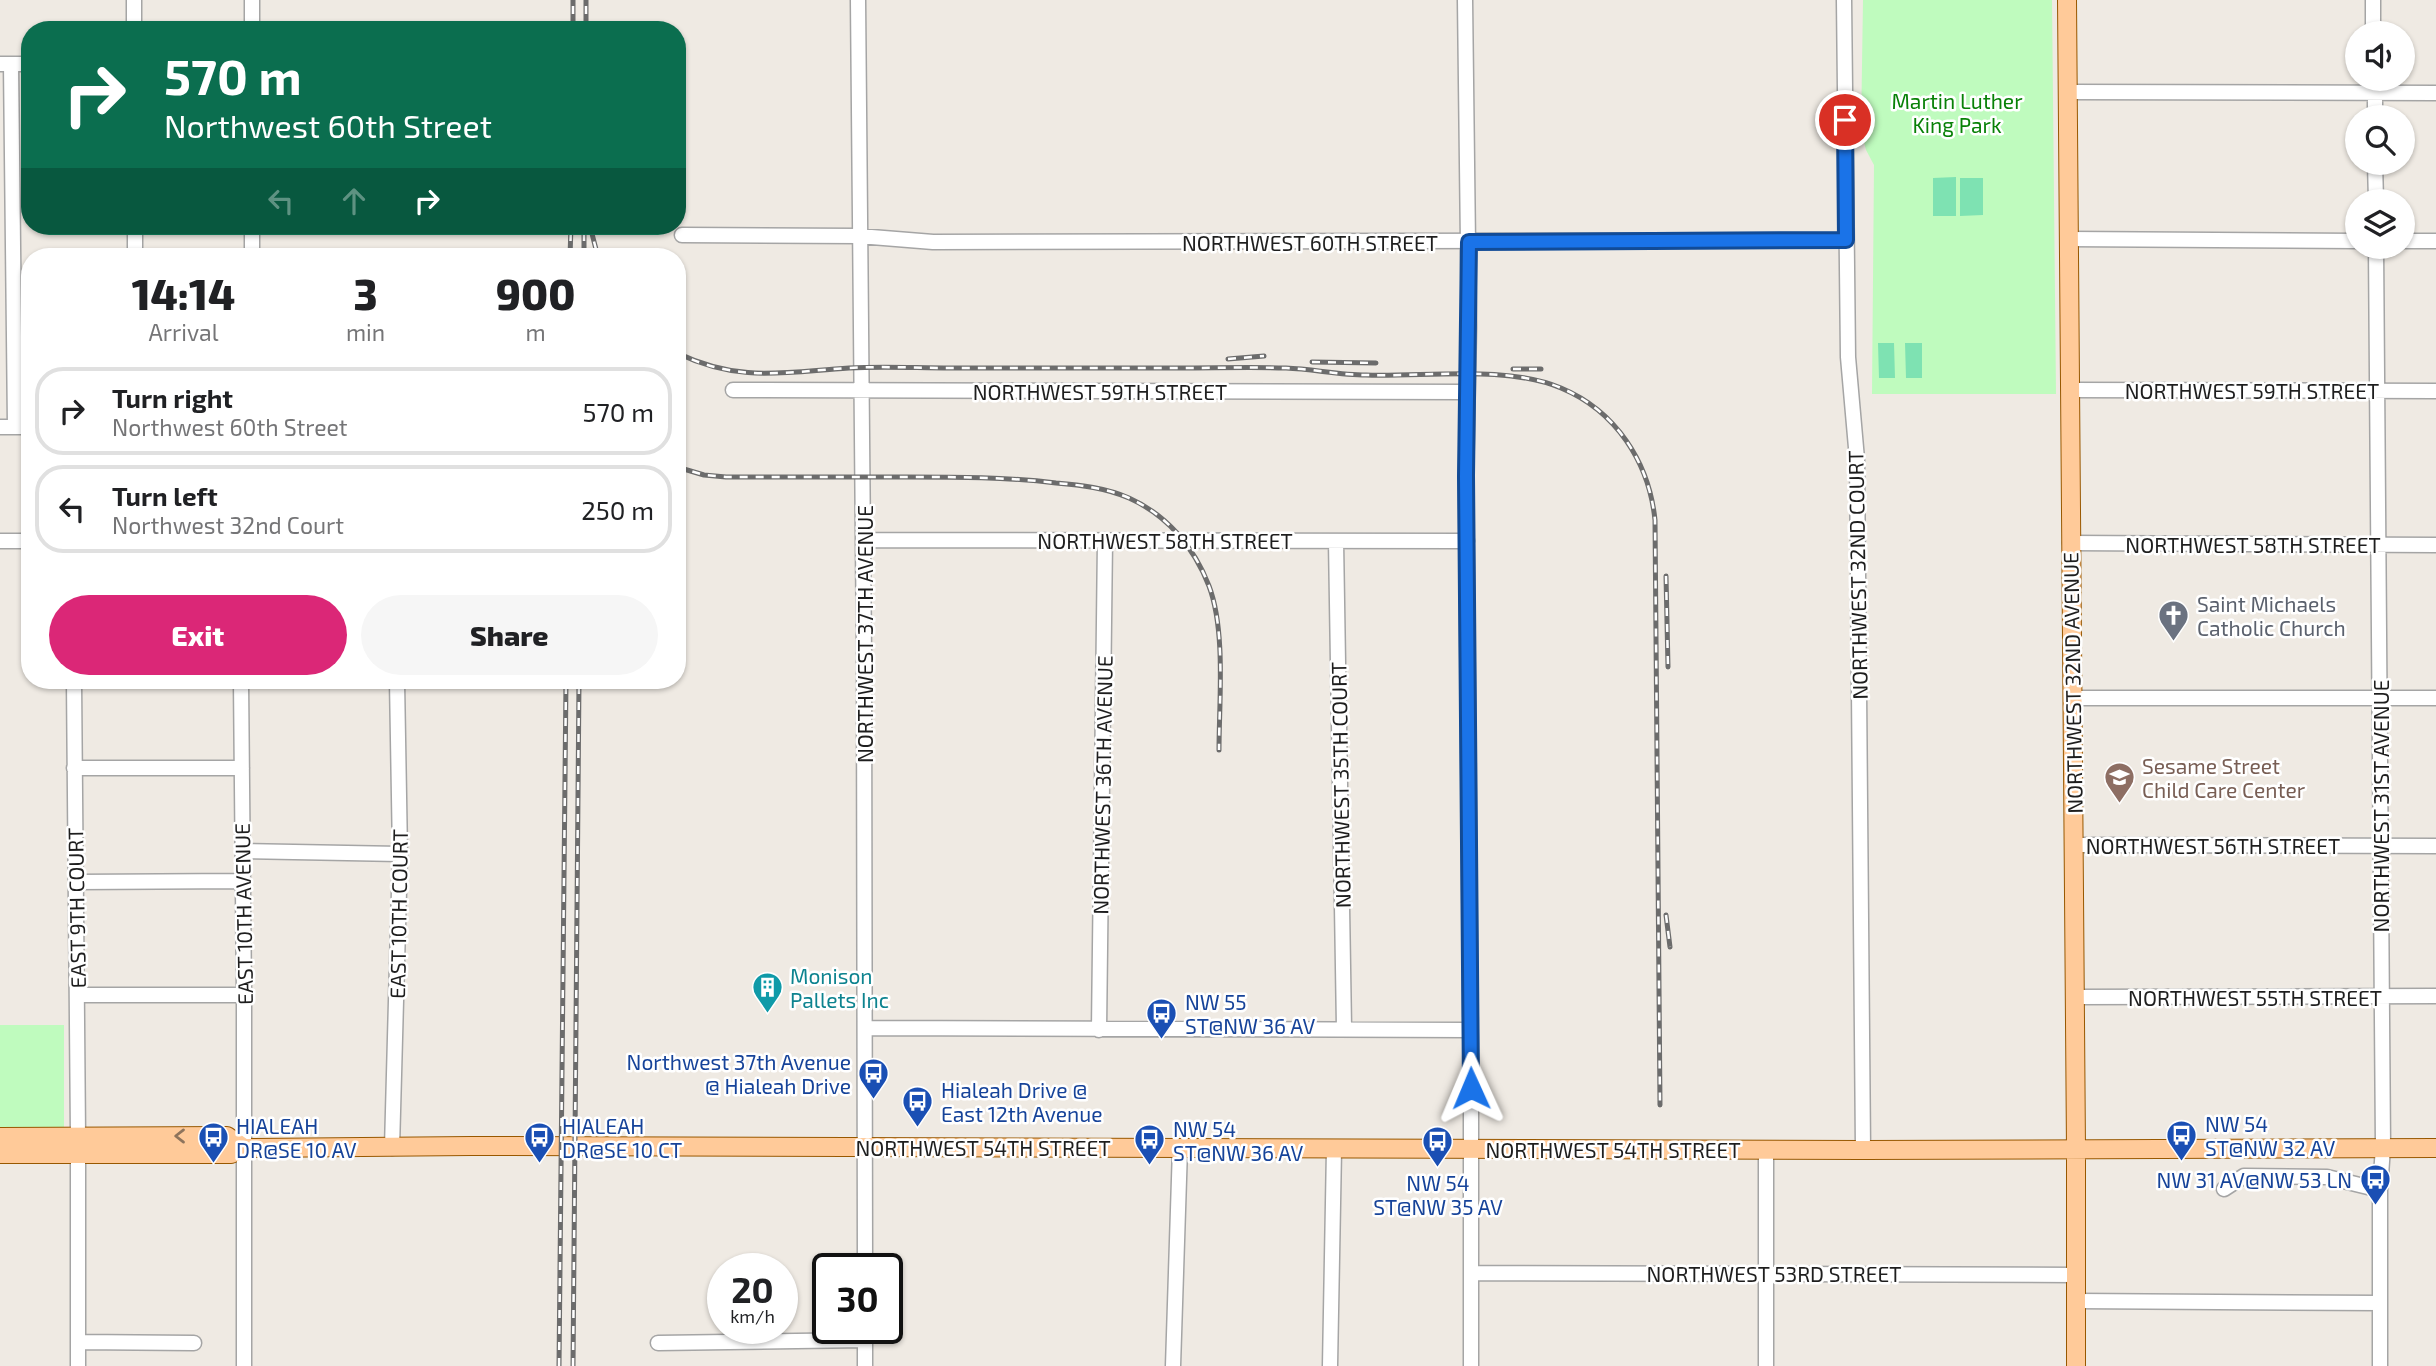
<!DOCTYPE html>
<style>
body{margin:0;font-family:"Exo 2",sans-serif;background:#f6f6f6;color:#202124;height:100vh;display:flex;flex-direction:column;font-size:26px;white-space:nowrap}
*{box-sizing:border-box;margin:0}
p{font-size:23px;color:#757577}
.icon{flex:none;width:38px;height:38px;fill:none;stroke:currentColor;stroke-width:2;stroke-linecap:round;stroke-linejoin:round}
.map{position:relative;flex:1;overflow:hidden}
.details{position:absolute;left:21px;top:248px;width:665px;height:441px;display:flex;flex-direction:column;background:#fff;border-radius:28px;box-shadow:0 2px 5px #0004}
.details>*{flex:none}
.hud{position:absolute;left:21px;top:21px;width:665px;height:214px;border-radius:28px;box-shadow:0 2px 5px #0004;background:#0b6e4f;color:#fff;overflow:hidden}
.tools{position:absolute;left:2345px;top:21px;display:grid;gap:14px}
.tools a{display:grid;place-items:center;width:70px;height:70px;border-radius:50%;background:#fff;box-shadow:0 2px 5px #0004;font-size:35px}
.speed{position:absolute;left:707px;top:1253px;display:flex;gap:14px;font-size:35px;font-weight:700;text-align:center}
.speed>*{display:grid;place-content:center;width:91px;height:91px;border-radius:50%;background:#fff;box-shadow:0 2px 5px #0004;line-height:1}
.speed small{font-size:18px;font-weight:400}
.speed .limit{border:4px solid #111;border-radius:10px;background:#fff;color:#111}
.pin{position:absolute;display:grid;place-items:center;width:60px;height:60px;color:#fff;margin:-30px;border:4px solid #fff;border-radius:50%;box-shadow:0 2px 7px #0007}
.me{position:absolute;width:77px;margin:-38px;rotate:359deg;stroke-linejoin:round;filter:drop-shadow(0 0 5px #0008)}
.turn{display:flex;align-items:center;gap:24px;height:147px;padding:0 28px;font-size:32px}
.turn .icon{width:91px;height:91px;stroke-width:2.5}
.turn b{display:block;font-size:49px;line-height:60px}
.lanes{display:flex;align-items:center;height:66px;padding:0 28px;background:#0003;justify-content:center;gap:35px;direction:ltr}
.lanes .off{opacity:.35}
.eta{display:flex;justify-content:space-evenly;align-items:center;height:119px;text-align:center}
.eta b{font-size:42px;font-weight:800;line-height:49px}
.button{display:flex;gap:14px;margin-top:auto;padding:14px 28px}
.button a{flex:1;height:80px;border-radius:42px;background:#db2777;color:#fff;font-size:28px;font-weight:800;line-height:80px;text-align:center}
.button a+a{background:#f6f6f6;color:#202124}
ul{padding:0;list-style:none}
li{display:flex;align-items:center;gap:21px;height:88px;margin:0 14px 10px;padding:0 14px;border:4px solid #e0e0e0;border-radius:28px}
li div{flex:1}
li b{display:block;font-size:26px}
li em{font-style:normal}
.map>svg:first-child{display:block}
.park{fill:#bffbbe}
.pitch{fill:#7ee2b2}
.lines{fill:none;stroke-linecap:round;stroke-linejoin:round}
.minor-casing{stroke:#a5a5a5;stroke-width:17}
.major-casing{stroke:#985800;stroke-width:20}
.minor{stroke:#fff;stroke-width:14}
.major{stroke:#ffca99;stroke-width:18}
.rail-casing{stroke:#6c6c6c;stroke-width:5}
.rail{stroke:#fff;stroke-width:2.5;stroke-dasharray:8;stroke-linecap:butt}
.oneway{stroke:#8e745c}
.route-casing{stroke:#114b97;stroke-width:18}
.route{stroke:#1a73e8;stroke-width:12}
.labels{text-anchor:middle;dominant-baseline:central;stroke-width:5;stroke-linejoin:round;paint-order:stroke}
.park-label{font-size:21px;fill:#088107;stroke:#fff}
.street-label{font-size:21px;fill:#1e1e1e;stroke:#fff}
.worship-label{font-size:21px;fill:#5b616d;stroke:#fff;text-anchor:start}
.education-label{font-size:21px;fill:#785e54;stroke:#fff;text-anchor:start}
.culture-label{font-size:21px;fill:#0d838f;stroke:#fff;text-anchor:start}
.transit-label{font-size:21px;fill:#164399;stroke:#fff;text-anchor:start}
</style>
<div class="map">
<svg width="2436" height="1366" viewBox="0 0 2436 1366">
<rect width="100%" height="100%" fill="#efeae3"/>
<!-- park -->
<path class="park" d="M1863 0H2052L2056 394H1872L1874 165 1866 150 1861 130Z
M0 1025H64V1129H0Z"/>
<!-- pitch -->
<path class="pitch" d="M1956 177V216H1933V178Z
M1960 178H1983V215L1960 216Z
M1878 343H1894L1895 378H1879Z
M1905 343H1922V378H1906Z"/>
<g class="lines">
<defs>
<path id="minor" d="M134 0V30
M252 0V30
M858 0 864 654 865 1269
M1465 0 1469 327 1466 476 1471 1088V1366
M1844 0 1848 357 1857 459 1863 1150
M2373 0V33
M0 64H30
M11 64 15 427
M2375 79V117
M2068 92 2436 93
M2375 163 2376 201
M135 226V257
M252 226V257
M682 235 859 236 933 242 1846 240
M2068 239 2357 241
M2403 241H2436
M2376 247 2383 1147 2380 1190V1366
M733 390 1466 392
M2069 390 2436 391
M0 427H30
M863 540 1467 541
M0 541H30
M1336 541 1344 1028
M2070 543 2436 545
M74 681 78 1136
M241 681 244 995V1366
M2072 698H2436
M74 768H242
M2073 845 2436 846
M243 851 400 854
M76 882 243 881
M77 995H244
M2075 997 2436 996
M866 1028 1470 1030
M1099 1030 1105 540
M392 1148 400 854 397 681
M1766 1149V1366
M78 1154V1366
M2224 1189 2244 1176 2327 1177 2380 1190
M1471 1273 2076 1275
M2076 1301 2380 1303
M78 1342 194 1343
M658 1343 865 1340
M865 1366V1328
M1173 1366 1180 1148
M1330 1366 1334 1149"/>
<path id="major" d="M2067 0 2076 1150V1366
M0 1137 227 1136 244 1148
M0 1154H231L244 1148 471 1146 1863 1150 2436 1148"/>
</defs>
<!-- minor casing -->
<use href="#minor" class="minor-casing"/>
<!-- major casing -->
<use href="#major" class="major-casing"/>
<!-- minor -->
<use href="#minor" class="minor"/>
<!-- major -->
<use href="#major" class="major"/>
<defs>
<path id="rail" d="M573 30V0
M586 30V0
M590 226 598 257
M570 257 571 226
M584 257V229
M677 353C740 383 783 372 849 368 883 366 917 368 950 368 1027 368 1103 368 1179 368 1215 368 1251 367 1286 368 1313 369 1339 375 1366 375 1425 377 1507 365 1561 388 1616 411 1649 462 1655 520L1660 1105
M1228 359 1264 356
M1312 362 1376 363
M1513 369H1541
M677 467 704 475 726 477C786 477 847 477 907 477 957 477 1006 477 1056 483 1081 485 1106 488 1129 498 1167 515 1194 547 1209 586 1226 631 1219 702 1219 750
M1666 576 1668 667
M1666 915 1670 947
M559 1366 566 681
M573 1366 579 681"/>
</defs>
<!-- rail casing -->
<use href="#rail" class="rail-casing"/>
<!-- rail -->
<use href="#rail" class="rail"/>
</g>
<!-- one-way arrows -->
<defs><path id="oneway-chevron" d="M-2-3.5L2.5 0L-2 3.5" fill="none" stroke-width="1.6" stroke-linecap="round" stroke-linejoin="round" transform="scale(1.75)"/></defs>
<use class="oneway" href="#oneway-chevron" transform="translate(180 1136) rotate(-180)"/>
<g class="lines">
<defs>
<path id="route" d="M1471 1088 1466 476 1469 242 1846 240 1845 120"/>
</defs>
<!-- route casing -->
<use href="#route" class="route-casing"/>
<!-- route -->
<use href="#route" class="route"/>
</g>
<!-- icons -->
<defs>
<symbol id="church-pin" viewBox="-11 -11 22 30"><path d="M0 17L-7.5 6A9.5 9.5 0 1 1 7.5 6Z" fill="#6b7280" stroke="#fff"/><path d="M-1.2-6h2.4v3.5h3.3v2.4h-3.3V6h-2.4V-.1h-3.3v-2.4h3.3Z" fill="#fff"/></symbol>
<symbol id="school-pin" viewBox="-11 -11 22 30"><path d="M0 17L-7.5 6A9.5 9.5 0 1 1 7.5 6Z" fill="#8d6e63" stroke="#fff"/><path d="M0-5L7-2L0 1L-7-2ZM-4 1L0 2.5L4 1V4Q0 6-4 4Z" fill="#fff"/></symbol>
<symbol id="building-pin" viewBox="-11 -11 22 30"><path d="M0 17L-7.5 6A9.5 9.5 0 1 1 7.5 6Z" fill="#0f9aa8" stroke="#fff"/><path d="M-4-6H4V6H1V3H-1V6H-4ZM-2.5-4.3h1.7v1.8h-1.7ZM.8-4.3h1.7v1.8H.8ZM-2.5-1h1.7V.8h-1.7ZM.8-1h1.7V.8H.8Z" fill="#fff"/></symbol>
<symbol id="bus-pin" viewBox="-11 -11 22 30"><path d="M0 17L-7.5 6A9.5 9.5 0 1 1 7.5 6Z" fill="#1a4fb4" stroke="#fff"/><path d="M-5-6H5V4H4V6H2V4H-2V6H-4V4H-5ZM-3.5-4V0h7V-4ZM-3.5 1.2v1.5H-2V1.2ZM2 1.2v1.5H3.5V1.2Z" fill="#fff"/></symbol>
</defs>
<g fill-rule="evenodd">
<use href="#church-pin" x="2156" y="598" width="35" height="47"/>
<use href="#school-pin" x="2102" y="760" width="35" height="47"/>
<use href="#building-pin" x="750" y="970" width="35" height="47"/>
<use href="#bus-pin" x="1144" y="996" width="35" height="47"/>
<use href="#bus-pin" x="856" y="1056" width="35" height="47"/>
<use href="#bus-pin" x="900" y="1084" width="35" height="47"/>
<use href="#bus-pin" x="2164" y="1118" width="35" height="47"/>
<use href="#bus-pin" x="196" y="1120" width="35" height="47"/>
<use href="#bus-pin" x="522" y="1120" width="35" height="47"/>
<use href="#bus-pin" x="1132" y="1122" width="35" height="47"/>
<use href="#bus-pin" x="1420" y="1124" width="35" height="47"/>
<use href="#bus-pin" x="2358" y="1162" width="35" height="47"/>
</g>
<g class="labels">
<!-- park labels -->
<g class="park-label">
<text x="1957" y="100">Martin Luther<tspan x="1957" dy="24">King Park</tspan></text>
</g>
<!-- street labels -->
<g class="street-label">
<text x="1310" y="242">NORTHWEST 60TH STREET</text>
<text x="2252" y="390">NORTHWEST 59TH STREET</text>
<text x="1100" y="391">NORTHWEST 59TH STREET</text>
<text x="1165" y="540">NORTHWEST 58TH STREET</text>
<text x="2253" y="544">NORTHWEST 58TH STREET</text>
<text transform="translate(1857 575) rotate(-91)">NORTHWEST 32ND COURT</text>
<text transform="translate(864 634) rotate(-90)">NORTHWEST 37TH AVENUE</text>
<text transform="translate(2072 683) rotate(-91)">NORTHWEST 32ND AVENUE</text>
<text transform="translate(1102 785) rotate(-89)">NORTHWEST 36TH AVENUE</text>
<text transform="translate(1340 785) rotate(-91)">NORTHWEST 35TH COURT</text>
<text transform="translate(2380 806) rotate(-90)">NORTHWEST 31ST AVENUE</text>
<text x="2213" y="845">NORTHWEST 56TH STREET</text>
<text transform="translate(76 908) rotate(-91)">EAST 9TH COURT</text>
<text transform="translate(243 914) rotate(-91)">EAST 10TH AVENUE</text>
<text transform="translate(398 914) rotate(-89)">EAST 10TH COURT</text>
<text x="2255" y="997">NORTHWEST 55TH STREET</text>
<text x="983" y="1147">NORTHWEST 54TH STREET</text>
<text x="1613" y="1149">NORTHWEST 54TH STREET</text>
<text x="1774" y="1273">NORTHWEST 53RD STREET</text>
</g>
<!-- worship labels -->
<g class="worship-label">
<text x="2197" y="603">Saint Michaels<tspan x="2197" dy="24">Catholic Church</tspan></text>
</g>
<!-- education labels -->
<g class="education-label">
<text x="2142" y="765">Sesame Street<tspan x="2142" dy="24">Child Care Center</tspan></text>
</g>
<!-- culture labels -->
<g class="culture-label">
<text x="790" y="975">Monison<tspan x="790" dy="24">Pallets Inc</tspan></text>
</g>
<!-- transit labels -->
<g class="transit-label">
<text x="1185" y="1001">NW 55<tspan x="1185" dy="24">ST@NW 36 AV</tspan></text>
<text x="851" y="1061" text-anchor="end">Northwest 37th Avenue<tspan x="851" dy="24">@ Hialeah Drive</tspan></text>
<text x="941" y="1089">Hialeah Drive @<tspan x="941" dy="24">East 12th Avenue</tspan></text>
<text x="2205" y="1123">NW 54<tspan x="2205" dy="24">ST@NW 32 AV</tspan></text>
<text x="236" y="1125">HIALEAH<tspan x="236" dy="24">DR@SE 10 AV</tspan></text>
<text x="562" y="1125">HIALEAH<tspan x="562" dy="24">DR@SE 10 CT</tspan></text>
<text x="1173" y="1128">NW 54<tspan x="1173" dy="24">ST@NW 36 AV</tspan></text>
<text x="2352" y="1179" text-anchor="end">NW 31 AV@NW 53 LN</text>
<text x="1438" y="1182" text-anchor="middle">NW 54<tspan x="1438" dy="24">ST@NW 35 AV</tspan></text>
</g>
</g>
</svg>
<div class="tools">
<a><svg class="icon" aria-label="sound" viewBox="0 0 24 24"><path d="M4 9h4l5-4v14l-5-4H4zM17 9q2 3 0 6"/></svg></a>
<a><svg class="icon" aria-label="search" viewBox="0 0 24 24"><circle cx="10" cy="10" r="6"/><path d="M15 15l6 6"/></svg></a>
<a><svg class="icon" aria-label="layers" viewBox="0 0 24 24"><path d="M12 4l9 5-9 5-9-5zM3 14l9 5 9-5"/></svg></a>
</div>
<div class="speed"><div>20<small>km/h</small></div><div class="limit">30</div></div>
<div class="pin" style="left:1845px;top:120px;background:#d93025"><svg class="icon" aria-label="arrive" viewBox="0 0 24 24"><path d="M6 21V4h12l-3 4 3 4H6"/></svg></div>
<svg class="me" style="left:1471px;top:1088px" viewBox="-20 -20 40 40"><path d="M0-17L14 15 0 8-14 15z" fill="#1a73e8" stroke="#fff" stroke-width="4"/></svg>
<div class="hud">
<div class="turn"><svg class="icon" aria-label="right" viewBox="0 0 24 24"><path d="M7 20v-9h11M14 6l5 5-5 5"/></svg><div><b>570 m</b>Northwest 60th Street</div></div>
<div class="lanes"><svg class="icon off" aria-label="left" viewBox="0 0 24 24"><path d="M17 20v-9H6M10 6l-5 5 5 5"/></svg><svg class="icon off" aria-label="ahead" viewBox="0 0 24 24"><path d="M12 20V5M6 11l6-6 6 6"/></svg><svg class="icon" aria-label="right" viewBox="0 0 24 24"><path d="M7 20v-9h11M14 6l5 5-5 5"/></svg></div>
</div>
<section class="details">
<div class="eta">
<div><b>14:14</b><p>Arrival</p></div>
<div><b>3</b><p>min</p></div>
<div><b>900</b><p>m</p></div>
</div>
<ul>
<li><svg class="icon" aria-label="right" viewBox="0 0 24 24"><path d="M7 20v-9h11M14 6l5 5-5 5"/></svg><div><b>Turn right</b><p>Northwest 60th Street</p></div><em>570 m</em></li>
<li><svg class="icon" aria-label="left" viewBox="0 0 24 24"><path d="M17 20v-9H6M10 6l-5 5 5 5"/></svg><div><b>Turn left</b><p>Northwest 32nd Court</p></div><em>250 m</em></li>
</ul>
<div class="button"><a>Exit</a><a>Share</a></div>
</section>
</div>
